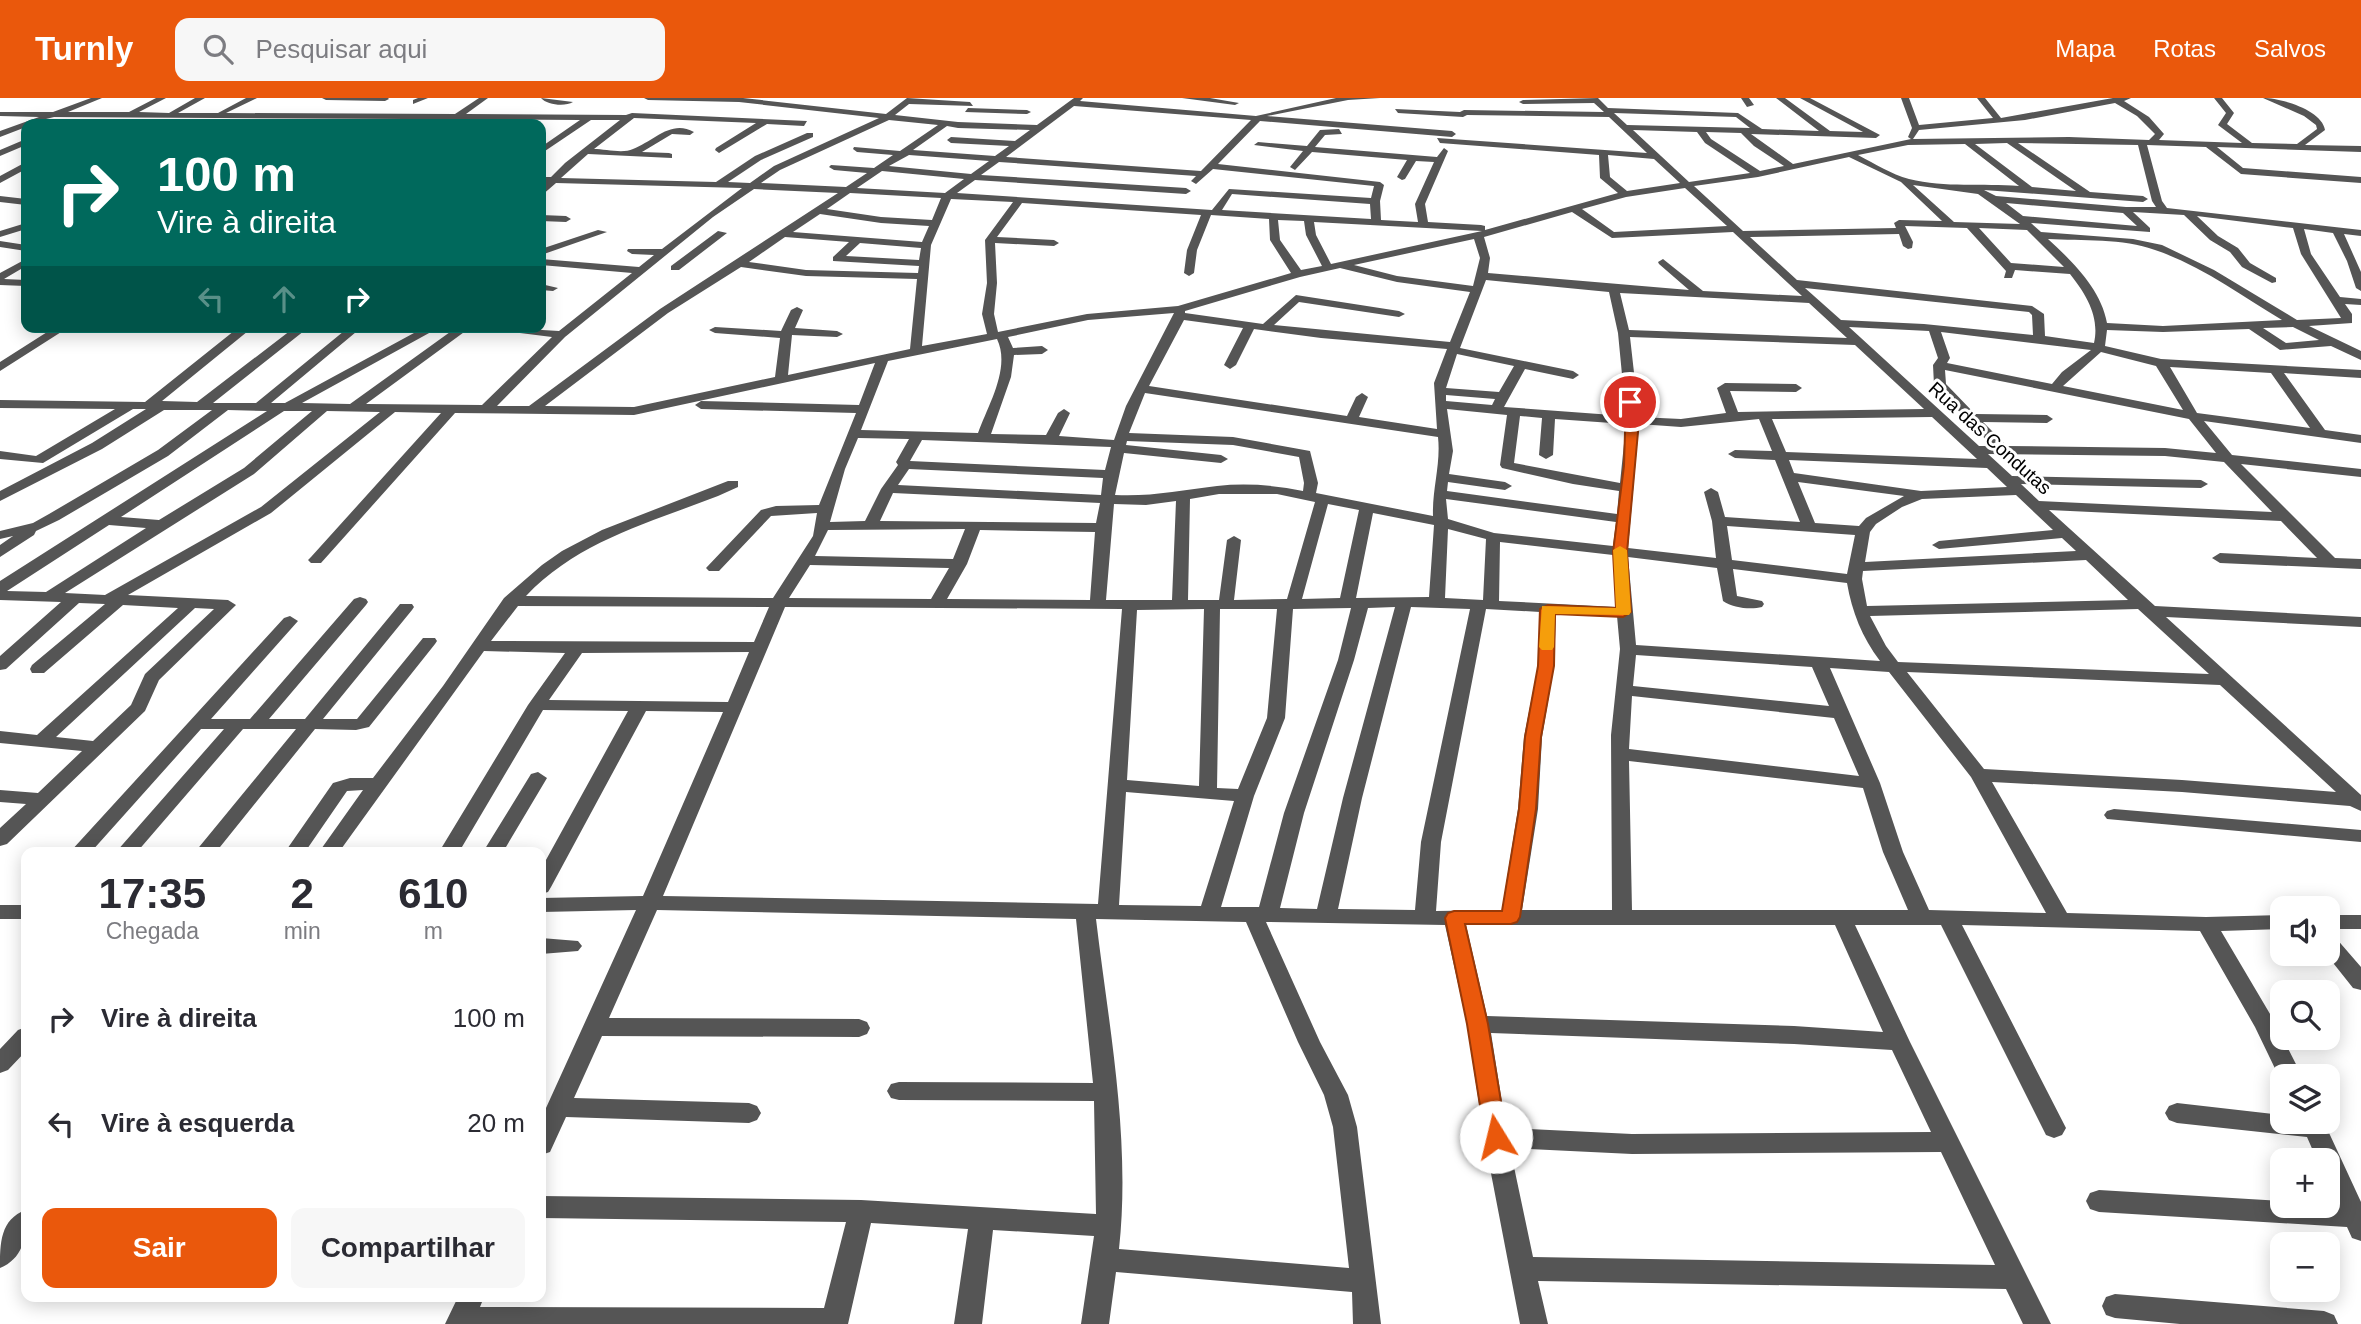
<!DOCTYPE html>
<html lang="pt">
<meta charset="utf-8">
<style>
body{margin:0;font-family:Arial,sans-serif;background:#f7f7f7;color:#2b2b33;height:100vh;display:flex;flex-direction:column;font-size:26px;white-space:nowrap}
*{box-sizing:border-box;margin:0}
p{font-size:23px;color:#7c7c81}
.icon{flex:none;width:38px;height:38px;fill:none;stroke:currentColor;stroke-width:2;stroke-linecap:round;stroke-linejoin:round}
.map{position:relative;flex:1;overflow:hidden}
.panel{position:absolute;left:21px;top:749px;width:525px;height:455px;display:flex;flex-direction:column;background:#fff;border-radius:14px;box-shadow:0 4px 18px #0003}
.panel>*{flex:none}
.banner{position:absolute;left:21px;top:21px;width:525px;height:214px;border-radius:14px;box-shadow:0 4px 18px #0003;background:#00695c;color:#fff;overflow:hidden}
.buttons{position:absolute;left:2270px;top:798px;display:grid;gap:14px}
.buttons a{display:grid;place-items:center;width:70px;height:70px;border-radius:14px;background:#fff;box-shadow:0 4px 18px #0003;font-size:35px}
.pin{position:absolute;display:grid;place-items:center;width:60px;height:60px;color:#fff;margin:-30px;border:4px solid #fff;border-radius:50%;box-shadow:0 2px 7px #0007}
.me{position:absolute;width:77px;margin:-38px;rotate:351deg;stroke-linejoin:round;filter:drop-shadow(0 0 5px #0008)}
.turn{display:flex;align-items:center;gap:24px;height:147px;padding:0 21px;font-size:32px}
.turn .icon{width:91px;height:91px;stroke-width:2.5}
.turn b{display:block;font-size:49px;line-height:60px}
.lanes{display:flex;align-items:center;height:66px;padding:0 21px;background:#0003;justify-content:center;gap:35px;direction:ltr}
.lanes .off{opacity:.35}
.eta{display:flex;justify-content:space-evenly;align-items:center;height:119px;text-align:center}
.eta b{font-size:42px;font-weight:700;line-height:49px}
.action{display:flex;gap:14px;margin-top:auto;padding:14px 21px}
.action a{flex:1;height:80px;border-radius:14px;background:#ea580c;color:#fff;font-size:28px;font-weight:700;line-height:80px;text-align:center}
.action a+a{background:#f7f7f7;color:#2b2b33}
ul{padding:0;list-style:none}
li{display:flex;align-items:center;gap:21px;height:105px;padding:0 21px}
li div{flex:1}
li b{display:block;font-size:26px}
li em{font-style:normal}
header{display:flex;align-items:center;gap:42px;box-sizing:border-box;height:98px;padding:0 35px;background:#ea580c;color:#fff}
header strong{font-size:33px}
nav{display:flex;gap:38px;margin-inline-start:auto;font-size:24px}
.search{width:490px;height:63px;background:#f7f7f7;display:flex;align-items:center;gap:18px;box-sizing:border-box;padding:0 24px;border-radius:14px;color:#7c7c81;font-size:26px}
.map>svg:first-child{display:block}
.lines{fill:none;stroke-linecap:round;stroke-linejoin:round}
.minor{fill:#555;fill-rule:evenodd}
.route{fill:#ea580c;stroke:#983908;stroke-width:2}
.slow{fill:#f59e0b}
.labels{text-anchor:middle;dominant-baseline:central;stroke-width:6;stroke-linejoin:round;paint-order:stroke}
.far-street-label{font-size:19px;fill:#000;stroke:#fff}
</style>
<header>
<strong>Turnly</strong>
<div class="search"><svg class="icon" aria-label="search" viewBox="0 0 24 24"><circle cx="10" cy="10" r="6"/><path d="M15 15l6 6"/></svg>Pesquisar aqui</div>
<nav><a>Mapa</a><a>Rotas</a><a>Salvos</a></nav>
</header>
<div class="map">
<svg width="2361" height="1226" viewBox="0 0 2361 1226">
<rect width="100%" height="100%" fill="#fff"/>
<g class="lines">
<!-- minor -->
<path class="minor" d="M91 0H102L68 14H129L156 0H166L139 14 169 15 195 0H205L178 15H218L246 0H257L226 15 455 16 479 0H488L466 16 626 17 632 15 807 23 804 28 767 26 719 55 715 52 716 50 756 25 634 20 594 51C605 51 623 56 633 51 654 43 671 21 694 34L690 37 672 36 642 54 669 55 672 56V60L588 56 561 80 716 84 755 58 807 35H813V39L761 62 728 84 750 85 774 68 879 20 739 4 648 2 644 0H743L886 16 907 0 970 4 973 8 909 6 895 17 958 24 1037 27 1074 0H1083L1080 3 1256 18 1336 0H1380L1348 2 1267 18 1452 33 1456 36 1452 39 1260 23 1218 66 1380 84 1384 87 1380 103 1381 122 1418 124 1415 106 1434 64 1416 63 1405 81 1402 82 1397 79 1407 62 1312 54 1295 72 1290 69 1303 53 1254 47 1258 44 1307 48 1320 32 1339 31 1342 36 1325 37 1315 49 1437 59 1444 50 1448 53 1425 106 1428 124 1481 127 1485 128V132L1618 95 1600 80 1599 57 1440 45 1437 40 1647 55 1609 19 1467 17 1463 19 1398 15 1395 11 1460 14 1464 12 1604 14 1594 5 1523 6 1519 4 1523 2 1598 0 1608 10 1738 15 1762 31 1819 33 1776 0H1785L1830 33 1863 34 1800 0H1810L1880 37 1876 40 1751 36 1793 66 1911 41 1908 39 1912 30 1901 0H1909L1919 27 1993 20 1977 0H1985L2001 20 2113 0H2131L2124 3 2149 19 2164 36 2159 42 2242 45 2218 27 2226 15 2214 0H2222L2234 15 2227 26 2252 45 2297 46 2317 31 2316 27 2304 18 2263 0C2281 0 2322 12 2325 32L2305 47 2361 48V54L2217 49 2243 70 2361 79V85L2241 76 2206 49 2147 47 2162 103 2167 110 2361 132V138L2344 136 2361 174V193L2356 190 2347 163 2333 135 2304 131 2311 156 2340 199 2361 201V207L2345 206 2352 216V225L2309 228 2361 253V262L2331 248 2280 252 2249 231 2163 234 2107 232 2105 248 2161 261 2361 272V280L2284 275 2325 332 2361 337V345L2204 323 2232 357 2361 371V379L2241 366 2335 460 2361 461V471L2220 465 2212 460 2220 455 2317 460 2281 423 2049 412 2155 508 2361 519V529L2166 519 2361 697V713L2350 708 2182 694 1992 684 2067 815 2206 819 2282 817V831L2221 833 2273 921 2302 978H2282V985L2255 929 2200 833 1962 827 2066 1030 2062 1037 2054 1040 2046 1037 1941 827H1855L1910 944 2051 1226H2023L2006 1191 1538 1183 1548 1226H1520L1484 1039 1467 926 1445 827 1266 824 1320 944 1348 997 1357 1029 1381 1226H1353L1352 1194 1116 1174 1109 1226H1081L1094 1138 993 1132 982 1226H954L968 1131 871 1125 848 1226H445L458 1199H484L480 1209 824 1210 846 1124 541 1120V1098L861 1102 1096 1116 1094 1003 899 1002 891 1000 887 993 891 986 899 984 1093 985 1076 821 657 812 609 920 859 921 867 924 870 930 867 936 859 939 602 938 574 1000 749 1005 757 1008 761 1015 757 1022 749 1025 566 1019 550 1054 541 1057V1021L636 812 541 814V800L643 798 723 614 646 613 551 789 548 794 541 796V771L628 613 543 612 459 754H439L528 607 565 555 484 553 339 754H319L363 692 347 693 305 754H285L333 685 350 680H373L443 588 504 500 542 467 562 453 602 432 728 383H738V389L718 398C649 425 578 443 526 498L773 500 813 438 817 415 771 418 719 473H709L706 470 761 412 776 408 819 407 856 315 701 311 695 307 701 303 859 307 875 265 634 317 455 315 321 465H311L308 462 311 459 441 315 395 314 271 415 128 497 228 502 236 507 159 582 145 613 7 746 0 748V730L26 706 0 704V692L38 695 82 653 0 645V633L37 637 178 510 123 507 44 575H32L30 571 32 567 105 506 79 505 6 571 0 572V558L61 504 0 502V483L267 313 228 312 168 358 59 422 36 433 34 437 0 459V447L13 438 0 441V433L33 425 49 416 158 352 212 312H164L102 351 0 403V393L92 345 146 311H133L43 365 0 361V353L36 358 115 311 0 310V302L145 304 239 229H253L162 303 197 304 295 229H309L213 305H256L349 229H362L271 305H285L425 229H440L302 305 350 306 457 229H471L366 306 482 307 552 239 495 232 489 229 559 233 632 175 541 167V161L639 169 654 157 632 156 627 153 628 151H662L742 90 556 85 541 98V90L546 85H541V79H551L565 65 620 22H591L542 55 541 49 580 22 54 19 26 26V29L0 39V33L39 19 0 18V14H53ZM2115 5 2137 18 2155 36 2149 42 2069 39 1913 41 1919 32 2025 22ZM1074 8 1251 22 1201 73 1006 59ZM1614 15 1736 19 1750 30 1627 27ZM889 22 938 27 900 53 854 49 853 51 857 54 893 57 874 70 831 67 829 69 834 72 867 75 846 89 761 85 780 72ZM947 28 958 30 1030 32 1015 43 951 39 947 42 951 45 1009 48 995 58 913 52ZM1633 32 1697 34 1705 45 1750 75 1689 84ZM1706 34 1741 35 1754 48 1784 68 1760 73 1711 41ZM2018 45 2138 47 2152 103 2156 109H2126L1996 98 1984 92 2143 104 2148 101 2143 98 2090 94ZM1965 46 2019 88C1982 85 1946 90 1909 81 1891 76 1875 66 1858 57L1908 47ZM1975 46 2007 45 2076 93 2032 89ZM909 57 989 63 971 76 889 68ZM1608 57 1654 61 1680 85 1627 93 1610 79ZM1849 59 1901 84 1942 123 1899 122 1894 125 1896 130 1743 133 1694 88 1758 79ZM999 64 1196 78 1191 83 1196 86 1213 71 1374 88 1371 100 1229 91 1212 112 957 95 975 82 1186 96 1191 93 1186 90 981 77ZM882 73 964 81 945 95 857 90ZM1913 87 1978 96 2020 126 1954 124ZM1685 90 1727 128 1614 134 1582 111 1626 99ZM754 91 838 95 660 211 529 308H497L565 239 713 119ZM850 95 941 100 932 122 881 119 827 111ZM1232 96 1370 106 1371 121 1222 112ZM951 101 1013 104 985 142 987 185 982 216 987 236 922 248 931 147ZM1022 105 1201 117 1187 152 1184 175 1189 178 1194 175 1197 152 1211 117 1269 121 1270 142 1291 175 1178 208 1087 216 998 234 994 216 997 185 995 145 1054 148 1059 145 1054 142 997 139ZM2006 105 2123 115 2137 128 2023 118ZM1572 114 1612 140 1733 134 1802 198 1703 193 1663 161 1658 164 1659 166 1689 192 1488 175 1490 160 1484 139ZM2133 114 2184 117 2210 142 2230 154 2242 169 2272 185 2276 184V180L2250 165 2238 150 2218 138 2197 118 2293 130 2301 156 2341 220 2297 222 2214 172 2162 147 2133 141 2041 134 2031 125 2150 134V130ZM820 116 881 125 929 128 922 144 793 134ZM1278 122 1304 123 1306 137 1322 168 1301 172 1280 142ZM1314 124 1482 133 1331 166 1316 137ZM1905 128 1967 130 2006 173 2004 180H2012L2015 172 2070 176C2086 196 2100 219 2094 245L2045 238 2044 216 2032 208 1797 182 1750 139 1899 136 1903 148 1908 151 1912 150 1913 144ZM1979 130 2027 132 2064 169 2011 165ZM785 139 849 144 833 159V163L919 168 918 175 806 172 749 164ZM1474 141 1480 160 1473 188 1397 178 1354 167ZM2048 141C2082 143 2123 140 2155 152 2200 167 2242 198 2282 222L2163 228 2107 225C2101 191 2072 163 2048 141ZM860 145 921 150 919 162 846 158ZM741 169 806 178 917 181 910 251 788 277 792 237 837 239 843 236 837 233 795 230 803 212 797 209 791 212 781 233 715 229 709 232 715 235 780 240 775 279 634 309 545 308 668 215ZM1340 170 1397 184 1470 194 1450 244 1274 227 1299 204 1399 219 1405 216 1399 213 1296 197 1263 226 1185 215V213L1300 179ZM1486 182 1609 194 1618 235 1626 318 1504 309 1525 271 1573 281 1579 277 1573 273 1460 250ZM1805 190 2029 214 2032 217 2033 237 1924 226 1841 222ZM1620 195 1809 205 1847 240 1629 232ZM1174 215 1126 308 1114 342 1059 338 1070 315 1064 311 1058 315 1046 337 991 336 1011 279 1014 257 1042 256 1048 252 1042 248 1013 250 1008 239 1088 222ZM1184 222 1243 230 1224 267 1230 271 1236 267 1254 231 1321 240 1447 251 1434 285 1437 331 1359 319 1368 299 1362 295 1356 299 1347 318 1149 288ZM1849 229 1929 233 1938 260 1933 267 1934 287 1992 348H1979ZM2293 229 2319 242 2286 245 2263 230ZM1941 234 2091 252 2062 274 2052 286 1947 265 1950 260ZM1630 239 1855 247 1924 311 1738 314 1730 293 1796 294 1802 290 1796 286 1725 285 1717 290 1726 315 1681 321 1639 319ZM997 241C1011 270 988 307 978 335L861 332 888 263ZM2101 254 2156 268 2183 312 2063 288ZM1457 256 1514 268 1499 294 1446 290ZM2170 269 2271 275 2310 330 2197 315ZM1945 272 2189 321 2216 355 2165 350 2007 348 1983 324 2047 325 2053 321 2047 317 1975 316 1946 286ZM1145 295 1438 339C1441 366 1432 391 1433 418L1316 395 1318 385 1310 353 1233 339 1129 335ZM1446 297 1495 301 1492 307 1446 303ZM1447 311 1507 317 1500 367 1502 370 1573 386 1619 393 1617 416 1447 393 1448 384 1505 392 1512 388 1505 384 1449 376 1453 353ZM284 313H312L244 370 159 422 121 419ZM327 313 380 314 261 409 105 497 65 495 254 376ZM1520 318 1542 320 1539 357 1546 361 1553 357 1555 321 1626 326 1620 385 1514 365ZM1932 319 1977 361 1786 354 1772 321ZM1759 321 1772 353 1735 352 1728 356 1735 360 1775 362 1800 424 1725 419 1718 394 1711 390 1704 394 1712 423 1716 460 1628 450 1639 326 1681 329ZM858 340 909 341 896 364 898 367 881 391 865 423 830 424 845 371ZM922 342 1111 349 1105 372 910 363ZM1127 343 1233 347 1299 359 1304 385 1303 393C1275 387 1245 385 1217 388 1182 392 1150 399 1115 397L1124 355 1221 365 1228 361 1221 357 1126 347ZM1988 356 2165 358 2224 364 2272 414 2039 403 2021 386 2201 390 2208 386 2201 382 2012 378ZM1789 362 1987 370 2007 389 1921 393 1794 375ZM909 371 1103 380 1101 397 898 387ZM1798 384 1904 398 1866 420 1859 428 1815 425ZM893 395 1100 405 1096 425 880 423ZM1219 396H1277L1315 404 1287 501 1234 502 1241 442 1234 438 1227 442 1219 502H1188L1190 401ZM2016 397 2053 432 1939 443 1932 447 1939 451 2062 440 2076 453 1865 464 1870 434 1876 426 1902 409 1922 401ZM1446 401 1616 424 1613 448 1494 435 1448 421ZM1176 403 1172 502H1106L1114 406 1146 407ZM1328 406 1359 412 1340 500 1302 501ZM1373 415 1434 427 1429 499 1356 500ZM109 427 146 430 46 494 7 493ZM1727 428 1855 437 1847 476 1732 462ZM965 431 953 461 815 458 828 432ZM1448 431 1486 441 1483 502 1445 500ZM980 432 1095 434 1090 502 947 501 967 466ZM1500 444 1613 457 1617 509 1499 503ZM1628 459 1717 470 1723 503C1733 510 1751 512 1762 509L1764 506 1762 503 1737 498 1733 471 1847 485C1852 514 1862 539 1880 563L1636 547ZM2086 462 2128 502 1867 508 1862 481 1863 473ZM810 467 949 470 931 501 789 500ZM518 508 769 509 754 544 491 543ZM785 509 1122 511 1098 806 663 798ZM1395 509 1343 700 1317 811 1280 810 1304 715 1354 562 1368 510ZM1411 509 1470 511 1421 744 1415 812 1338 811 1362 700ZM195 510 214 511 145 576 131 607 93 643 56 639ZM1351 510 1338 562 1284 715 1259 809H1221L1254 698 1285 620 1293 511ZM1204 511 1199 688 1127 682 1137 512ZM1220 511H1277L1267 620 1238 691 1217 690ZM1486 511 1540 514 1538 568 1524 639 1518 711 1502 812 1436 813 1441 744ZM2138 511 2209 576 1898 564 1886 548 1870 518ZM1556 515 1617 518 1620 551 1611 637 1612 812H1522L1538 711 1542 639 1554 568ZM749 554 728 604 549 602 582 555ZM1636 557 1812 569 1829 608 1633 588ZM1830 570 1889 574 1971 679 2046 815 1929 812 1903 754 1880 685ZM1907 574 2220 587 2336 694 2182 682 1984 671ZM1632 598 1834 620 1859 678 1629 651ZM1629 663 1863 690 1883 754 1908 812H1632ZM1126 694 1234 703 1201 808 1119 807ZM1096 821 1246 824 1298 944 1324 997 1333 1029 1349 1170 1119 1151C1131 1041 1109 930 1096 821ZM1466 827H1835L1883 934 1794 928 1487 918ZM1491 935 1794 946 1892 952 1931 1034 1632 1036 1506 1030ZM1510 1050 1632 1056 1941 1054 1995 1167 1533 1159Z
M322 0H388L389 1 385 3 326 2Z
M418 0H428L413 6V2Z
M541 0 573 4C565 9 547 7 541 0Z
M1182 0H1210L1239 5 1235 7Z
M1741 0H1749L1754 7 1747 9Z
M968 10 1027 12 1031 14 1027 16 965 14Z
M26 41V47L0 58V52Z
M26 64V71L0 85V78Z
M0 98 26 101V107L0 104Z
M541 117 566 118 571 121 566 124 541 123Z
M26 125V131L0 139V133Z
M598 132 607 134 541 157V151Z
M718 133 727 135 679 172H671V168Z
M0 143 26 147V153L0 149Z
M26 161V168L4 181 26 182V188L0 187V175Z
M541 186 558 190 553 193 541 192Z
M55 229H69L0 273V264Z
M360 499 366 501 368 504 366 507 269 621H305L400 506H412L414 509 412 512 323 621H357L423 540H435L437 543 435 546 369 629 356 632 315 631 216 754H195L296 631H243L137 754H116L224 631H201L91 754H70L284 520 290 518 298 523 211 621H250L354 501Z
M538 674 547 680 503 754H483L531 676Z
M2114 711 2361 732V744L2107 721 2104 717 2107 713Z
M0 807H26V821H0Z
M2328 817H2361V831H2328Z
M2328 836 2335 839 2361 869V892L2353 890 2326 856Z
M541 840 578 843 582 848 578 853 541 856Z
M26 929V953L8 972 0 975V951L18 932Z
M2177 1005 2282 1017V1024H2324L2361 1104V1143L2352 1140 2347 1129 2099 1114 2090 1111 2086 1103 2090 1095 2099 1092 2282 1103V1108L2337 1106 2328 1086V1062H2317L2307 1039 2177 1025 2169 1022 2165 1015 2169 1008Z
M26 1112C27 1135 25 1160 0 1170 0 1146 0 1121 26 1112Z
M2115 1196 2324 1213 2334 1217 2338 1226H2180L2115 1220 2106 1217 2102 1208 2106 1199Z"/>
</g>
<!-- route -->
<path class="route" d="M1626 301 1636 304 1639 323 1627 454 1631 514 1623 519 1555 516 1554 568 1541 639 1536 711 1520 819 1517 824 1511 826H1465L1488 926 1507 1039 1504 1046 1496 1048 1489 1046 1485 1039 1467 926 1445 820 1448 815 1454 813H1502L1519 711 1525 639 1538 568 1540 511 1548 507 1616 510 1613 454 1624 368Z"/>
<!-- slow -->
<path class="slow" d="M1620 448 1627 452 1631 514 1629 517 1555 516 1554 549 1552 552H1542L1539 549 1542 508 1616 510 1613 452Z"/>
<g class="labels">
<!-- far-street labels -->
<g class="far-street-label">
<text transform="translate(1990 340) rotate(42)">Rua das Condutas</text>
</g>
</g>
</svg>
<div class="buttons">
<a><svg class="icon" aria-label="sound" viewBox="0 0 24 24"><path d="M4 9h4l5-4v14l-5-4H4zM17 9q2 3 0 6"/></svg></a>
<a><svg class="icon" aria-label="search" viewBox="0 0 24 24"><circle cx="10" cy="10" r="6"/><path d="M15 15l6 6"/></svg></a>
<a><svg class="icon" aria-label="layers" viewBox="0 0 24 24"><path d="M12 4l9 5-9 5-9-5zM3 14l9 5 9-5"/></svg></a>
<a>+</a>
<a>−</a>
</div>
<div class="pin" style="left:1630px;top:304px;background:#d93025"><svg class="icon" aria-label="arrive" viewBox="0 0 24 24"><path d="M6 21V4h12l-3 4 3 4H6"/></svg></div>
<svg class="me" style="left:1496px;top:1039px" viewBox="-20 -20 40 40"><circle r="19" fill="#fff"/><path d="M0-13L10 11 0 6-10 11z" fill="#ea580c"/></svg>
<div class="banner">
<div class="turn"><svg class="icon" aria-label="right" viewBox="0 0 24 24"><path d="M7 20v-9h11M14 6l5 5-5 5"/></svg><div><b>100 m</b>Vire à direita</div></div>
<div class="lanes"><svg class="icon off" aria-label="left" viewBox="0 0 24 24"><path d="M17 20v-9H6M10 6l-5 5 5 5"/></svg><svg class="icon off" aria-label="ahead" viewBox="0 0 24 24"><path d="M12 20V5M6 11l6-6 6 6"/></svg><svg class="icon" aria-label="right" viewBox="0 0 24 24"><path d="M7 20v-9h11M14 6l5 5-5 5"/></svg></div>
</div>
<section class="panel">
<div class="eta">
<div><b>17:35</b><p>Chegada</p></div>
<div><b>2</b><p>min</p></div>
<div><b>610</b><p>m</p></div>
</div>
<ul>
<li><svg class="icon" aria-label="right" viewBox="0 0 24 24"><path d="M7 20v-9h11M14 6l5 5-5 5"/></svg><div><b>Vire à direita</b></div><em>100 m</em></li>
<li><svg class="icon" aria-label="left" viewBox="0 0 24 24"><path d="M17 20v-9H6M10 6l-5 5 5 5"/></svg><div><b>Vire à esquerda</b></div><em>20 m</em></li>
</ul>
<div class="action"><a>Sair</a><a>Compartilhar</a></div>
</section>
</div>
